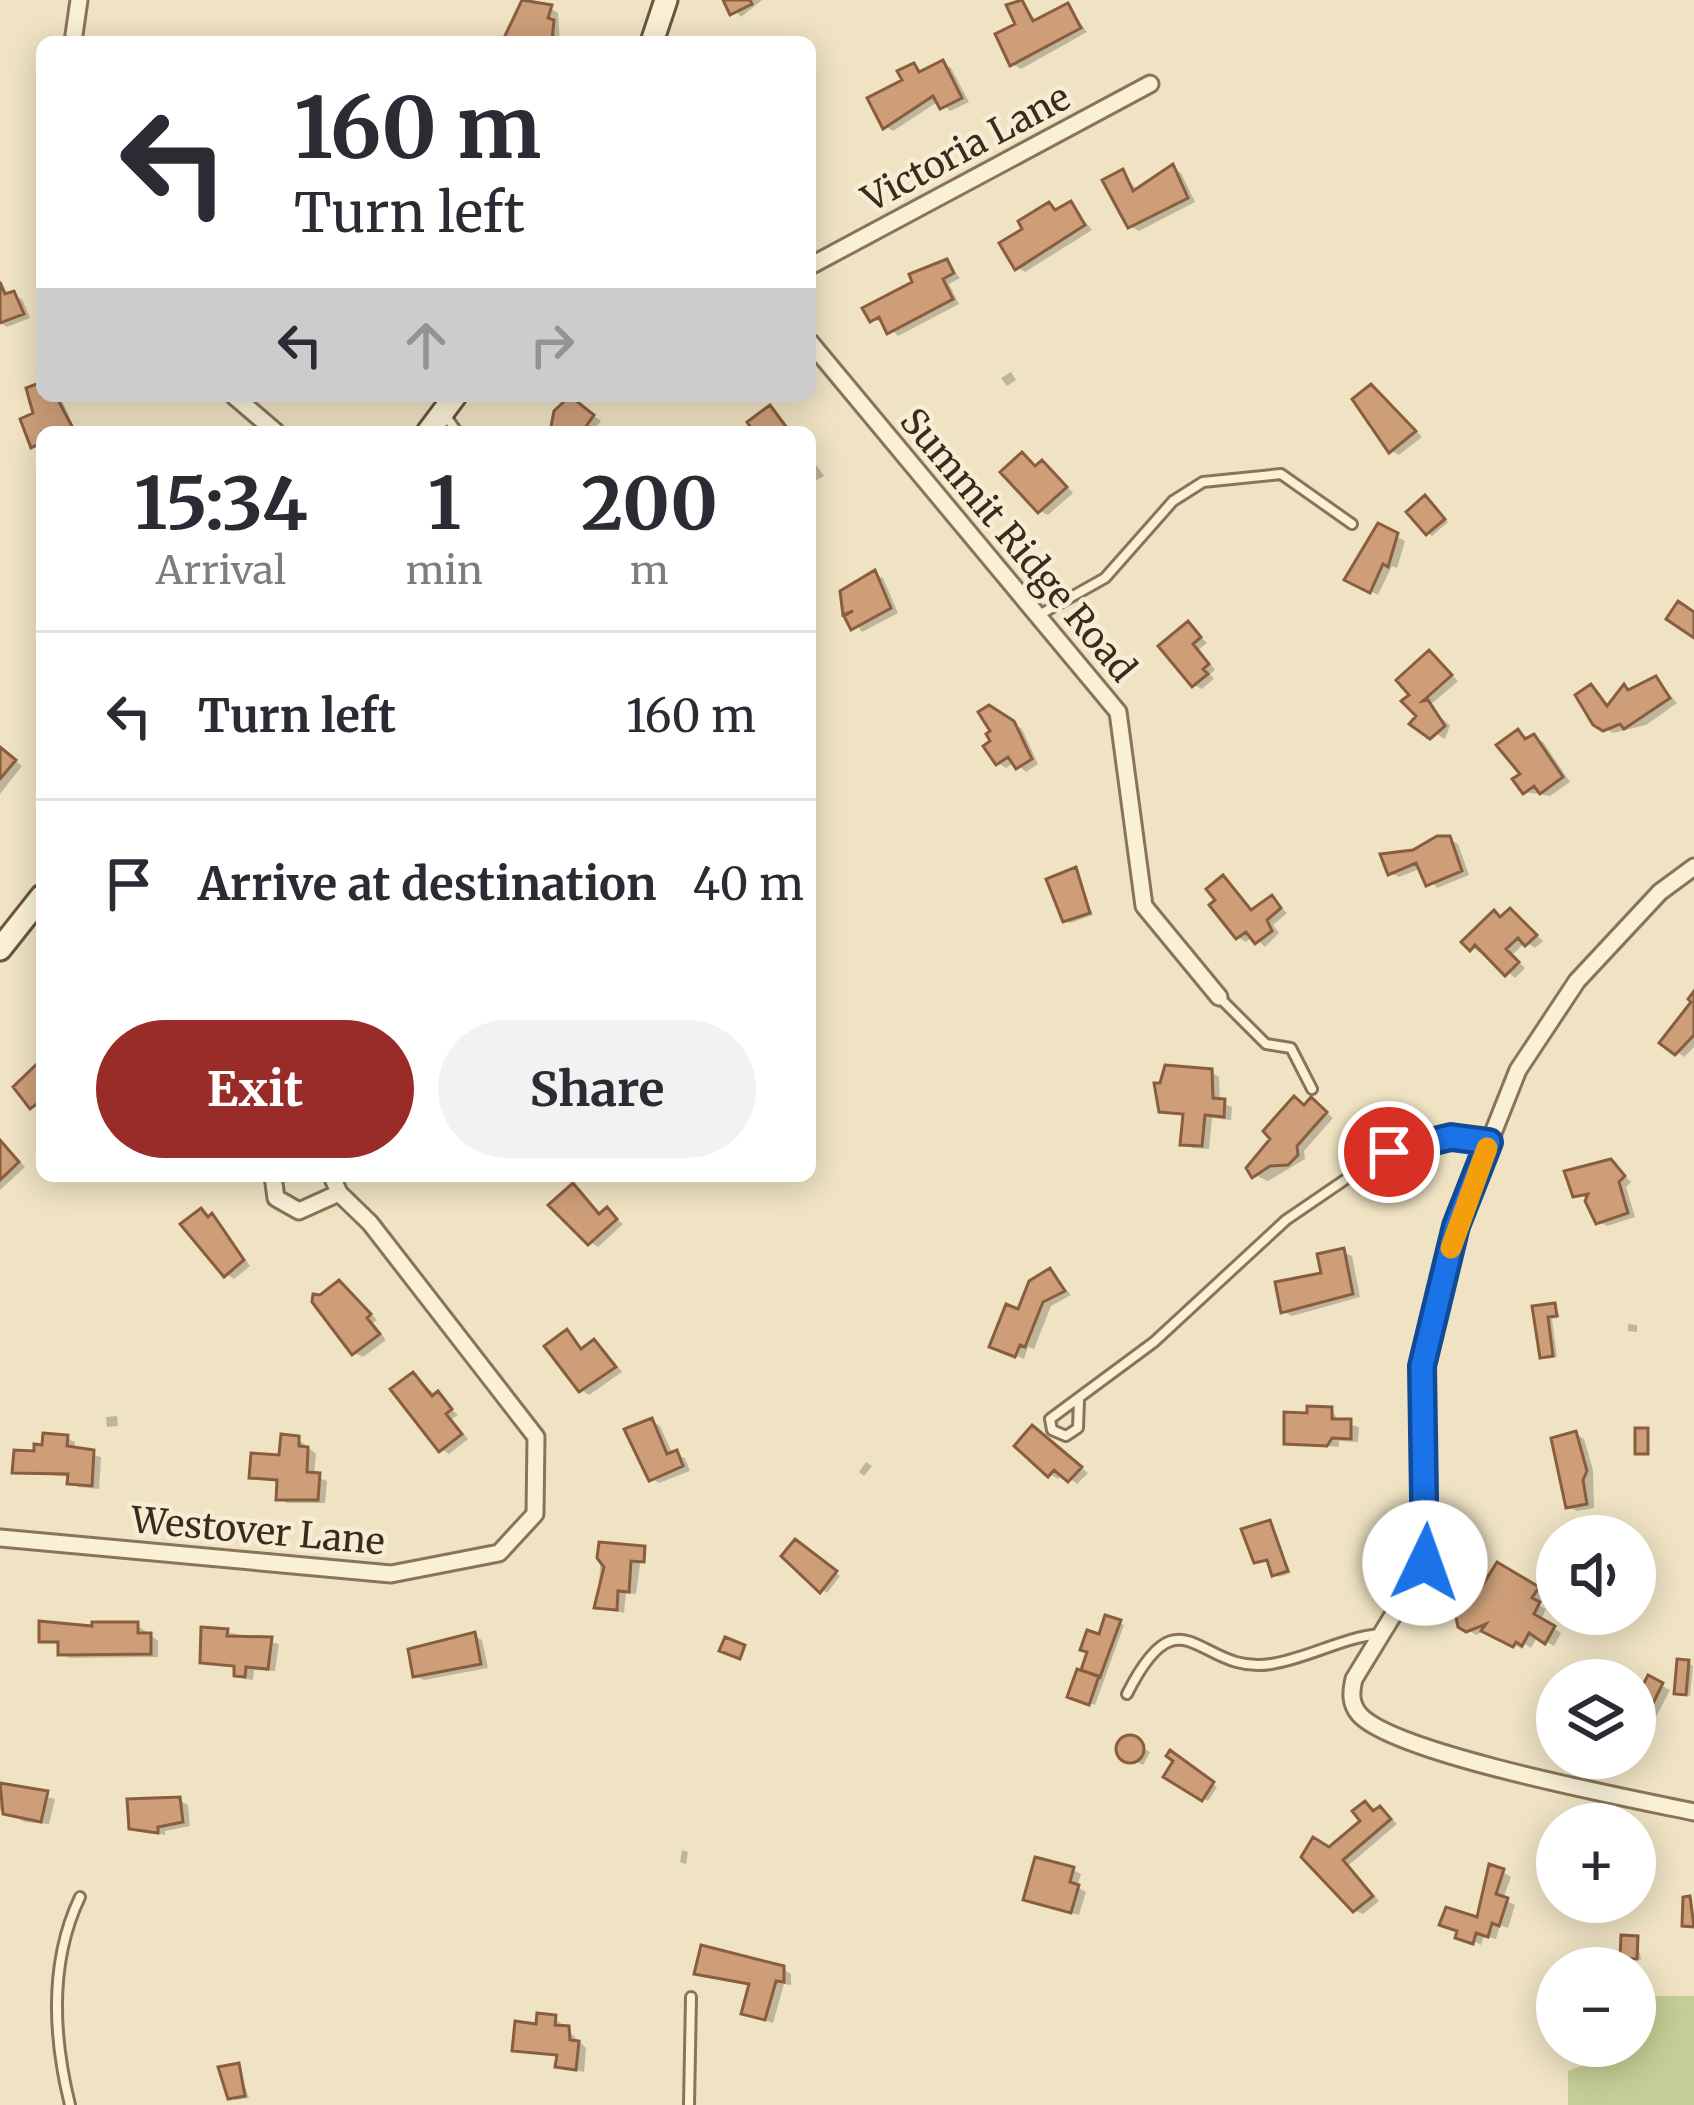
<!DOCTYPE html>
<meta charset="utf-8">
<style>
body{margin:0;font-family:Merriweather,serif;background:#f2f2f3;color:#2b2b33;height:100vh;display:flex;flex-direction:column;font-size:45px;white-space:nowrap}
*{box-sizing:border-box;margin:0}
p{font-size:39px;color:#7c7c81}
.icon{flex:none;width:66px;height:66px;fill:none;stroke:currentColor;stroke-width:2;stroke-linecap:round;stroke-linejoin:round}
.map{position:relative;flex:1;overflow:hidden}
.details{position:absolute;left:36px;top:426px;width:780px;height:756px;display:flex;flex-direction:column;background:#fff;border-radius:18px;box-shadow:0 6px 30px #0003}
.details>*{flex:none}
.banner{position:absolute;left:36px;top:36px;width:780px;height:366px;border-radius:18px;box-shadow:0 6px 30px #0003;background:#fff;color:#2b2b33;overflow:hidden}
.tools{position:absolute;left:1536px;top:1515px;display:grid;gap:24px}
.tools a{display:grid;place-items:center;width:120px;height:120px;border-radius:50%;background:#fff;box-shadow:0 6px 30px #0003;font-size:60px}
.pin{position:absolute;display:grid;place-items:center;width:102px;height:102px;color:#fff;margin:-51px;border:6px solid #fff;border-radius:50%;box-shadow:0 3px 12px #0007}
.me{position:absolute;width:132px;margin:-66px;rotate:3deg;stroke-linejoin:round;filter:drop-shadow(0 0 9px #0008)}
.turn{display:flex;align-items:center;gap:42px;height:252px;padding:0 60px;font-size:54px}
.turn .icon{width:156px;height:156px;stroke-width:2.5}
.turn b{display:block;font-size:84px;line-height:102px}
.lanes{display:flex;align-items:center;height:114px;padding:0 60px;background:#0003;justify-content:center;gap:60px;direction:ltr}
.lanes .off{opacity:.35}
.eta{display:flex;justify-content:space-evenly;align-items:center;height:204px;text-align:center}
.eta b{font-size:72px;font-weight:700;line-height:84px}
.action{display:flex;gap:24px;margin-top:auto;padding:24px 60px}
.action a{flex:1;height:138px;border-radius:72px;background:#992b28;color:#fff;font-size:48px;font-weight:700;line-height:138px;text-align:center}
.action a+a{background:#f2f2f3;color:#2b2b33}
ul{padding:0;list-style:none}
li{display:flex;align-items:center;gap:36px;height:168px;padding:0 60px;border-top:3px solid #e1e1e2}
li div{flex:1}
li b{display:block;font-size:45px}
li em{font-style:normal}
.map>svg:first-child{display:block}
.green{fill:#c5cd96}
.shadow{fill:#0003}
.building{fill:#cd9e78;stroke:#895e3f;stroke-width:3}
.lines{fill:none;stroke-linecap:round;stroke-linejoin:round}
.lane-casing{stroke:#897459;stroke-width:14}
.street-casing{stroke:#897459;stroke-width:21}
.secondary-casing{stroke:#6b553c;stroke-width:27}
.lane{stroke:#f9f0d6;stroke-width:8}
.street{stroke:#f9f0d6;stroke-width:15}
.secondary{stroke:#f9f0d6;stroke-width:21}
.route-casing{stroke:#114b97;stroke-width:30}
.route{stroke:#1a73e8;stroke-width:21}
.slow{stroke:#f59e0b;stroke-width:21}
.labels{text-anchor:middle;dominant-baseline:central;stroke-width:9;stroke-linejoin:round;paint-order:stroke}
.street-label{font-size:36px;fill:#392c1e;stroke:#f6edd2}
</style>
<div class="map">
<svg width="1694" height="2105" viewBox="0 0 1694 2105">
<rect width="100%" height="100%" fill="#efe3c3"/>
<!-- green -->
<path class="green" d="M1635 1996H1694V2105H1568V2071L1635 2046Z"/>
<!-- shadow -->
<path class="shadow" d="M726 0H762L741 17Z
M1021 1 1037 22 1068 6 1087 32 1021 69 1013 64Z
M550 8 558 13 560 42H507Z
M943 63 951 68 969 102 950 111 939 101 893 131 885 126 914 66 922 71Z
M1173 168 1181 173 1195 202 1139 231 1130 226 1123 173 1138 191Z
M1071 204 1092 230 1025 272 1017 267 1026 230 1049 206 1056 210Z
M946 262 960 278 949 284 959 304 898 336 885 322 872 320Z
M0 280 9 296 22 299 30 318 7 327 0 323Z
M1011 372 1016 380 1007 386 1001 378Z
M42 385V396H60L76 432H42L41 450 33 446 24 420 38 409Z
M1379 392 1422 437 1399 455 1391 451Z
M579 405 601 421 592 432H553L557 412Z
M1023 456 1037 468 1043 463 1051 468 1073 493 1048 515 1040 511Z
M810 457 824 476 810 484Z
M1430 502 1448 522 1432 536 1428 533Z
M1379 527 1405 541 1397 568 1392 566 1378 595 1348 579Z
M875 574 883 578 898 613 862 632 841 605Z
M1189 625 1207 643 1199 649 1215 670 1210 674 1214 679 1202 689 1194 685Z
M1429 654 1458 681 1428 707 1450 725 1445 739 1430 730 1413 696Z
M1656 679 1677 703 1646 725 1613 733 1593 721 1591 687 1610 707 1625 688 1632 691Z
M989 709 1022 729 1038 764 1026 772 1015 762 1006 768 998 763Z
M1518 733 1543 742 1570 782 1550 796 1525 792Z
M0 749 22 766 0 794Z
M1449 839 1458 844 1469 875 1437 888 1422 868 1399 877 1391 873 1384 855 1416 852Z
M1075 871 1093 915 1070 923 1066 920Z
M1224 879 1254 912 1272 899 1287 913 1273 925 1279 933 1265 947 1253 936 1246 942 1238 937Z
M1511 911 1543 941 1535 948 1526 942 1512 955 1525 968 1515 978 1483 949 1480 953 1465 942Z
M1694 997V1047L1684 1057 1664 1042Z
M1211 1072 1219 1077 1220 1102 1232 1107 1231 1120 1212 1118 1209 1149 1192 1148 1184 1143 1186 1116 1162 1110Z
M1320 1106 1333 1118 1304 1151 1305 1159 1268 1181 1251 1173 1306 1107Z
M0 1139 25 1167 0 1190Z
M1611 1163 1631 1182 1626 1187 1635 1217 1607 1226 1599 1222 1592 1198 1576 1195Z
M573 1187 602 1215 607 1211 623 1224 598 1247 590 1242Z
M201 1212 220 1222 250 1266 234 1279 226 1274Z
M1343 1252 1352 1256 1360 1297 1292 1316 1283 1311Z
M1050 1271 1071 1295 1051 1306 1034 1349 1028 1347 1024 1359 1001 1350Z
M347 1289 377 1320 373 1323 386 1340 363 1357 354 1353Z
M1554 1306 1560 1317 1552 1319 1557 1357 1547 1359 1536 1308Z
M1628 1324 1637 1325V1332L1628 1331Z
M567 1333 584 1350 595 1343 603 1348 622 1372 589 1395 581 1390Z
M413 1375 458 1415 452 1419 468 1439 449 1454 441 1449Z
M1332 1410 1339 1422 1359 1427 1358 1442 1339 1441V1447L1287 1442V1415Z
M117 1416 118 1426 107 1427 106 1417Z
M652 1421 660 1426 673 1455 685 1458 690 1471 659 1483 651 1478Z
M1041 1433 1088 1473 1077 1484 1063 1473 1058 1479 1050 1474Z
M1576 1434 1584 1439 1593 1470 1594 1508 1577 1511 1569 1507Z
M67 1438 75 1442 74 1450 101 1457 99 1489 78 1487 70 1477 15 1471Z
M298 1439 316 1454 314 1476 327 1481 325 1503H287L279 1498 280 1482 252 1476 282 1458Z
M866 1462 872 1466 864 1476 859 1472Z
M1269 1523 1291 1573 1279 1577 1270 1562 1256 1561 1245 1528Z
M800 1545 840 1576 827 1593 796 1570Z
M601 1546 642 1549 636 1594 626 1593 624 1613 598 1606Z
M1498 1566 1545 1594 1538 1605 1546 1609 1541 1620 1561 1633 1554 1646 1538 1636 1531 1648 1525 1644 1522 1649 1487 1630 1476 1635 1468 1630 1473 1606Z
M1120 1623 1124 1625 1095 1705 1071 1696 1090 1652Z
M137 1625 158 1641V1657L69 1658 61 1653V1645L42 1640 73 1628Z
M227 1632 279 1644 275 1671 254 1670 253 1680 245 1679 237 1668 203 1662Z
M474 1636 482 1640 488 1668 424 1680 416 1676Z
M1688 1663 1693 1666 1690 1696 1677 1692Z
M1649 1679 1670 1690 1654 1721 1635 1712V1684L1644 1687Z
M1123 1738 1150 1752 1143 1765 1116 1751Z
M1175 1756 1217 1787 1208 1801 1167 1776Z
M0 1786 55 1799 49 1824 25 1822 0 1810Z
M179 1800 188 1805 190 1826 165 1831V1835L132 1828Z
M1365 1804 1388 1814 1397 1824 1349 1865 1379 1901 1363 1914 1354 1910 1329 1851 1364 1822Z
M682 1850 688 1852 686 1864 680 1862Z
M1073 1870 1081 1874 1077 1887 1086 1892 1079 1915 1034 1903Z
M1503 1872 1511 1877 1503 1899 1515 1905 1508 1928 1500 1925 1496 1939 1484 1936 1481 1945 1443 1924 1479 1921Z
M1637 1939 1641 1960 1623 1956Z
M783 1969 791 1974V1985L784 1984 773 2023 744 2013 751 1986 697 1973Z
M555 2018 586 2048 584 2072 559 2066V2057L515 2049Z
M238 2066 249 2098 236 2100 231 2097Z"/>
<!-- building -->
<path class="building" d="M522 0 552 5 548 18 554 20 552 42H502Z
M723 0H750L752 4 730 15Z
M1022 0 1033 21 1068 3 1081 28 1010 66 995 34 1015 24 1006 5Z
M943 60 962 98 940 109 933 96 883 129 867 98 902 80 897 71 914 63 919 72Z
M1173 164 1188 198 1128 228 1102 180 1123 169 1133 191Z
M1071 201 1085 225 1015 270 999 243 1022 229 1018 221 1049 202 1055 210Z
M947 259 954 273 943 279 953 299 887 334 879 317 870 322 862 308 912 282 909 274Z
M0 282 5 294 14 291 24 314 0 323Z
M42 382V396H56L75 432H42V454L39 444 31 448 20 419 33 413 26 388Z
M1371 384 1416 431 1389 453 1352 399Z
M570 396 594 415 582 432H550L554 411Z
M770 405 790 432H754L747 422Z
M1022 452 1035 466 1042 460 1067 487 1038 513 1000 472Z
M1425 495 1445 519 1426 535 1406 512Z
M1378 523 1398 533 1388 567 1383 564 1370 593 1344 580Z
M875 570 891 608 851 630 844 616 853 611 843 615 840 591Z
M1678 601 1694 612V638L1666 619Z
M1188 621 1201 637 1193 644 1209 664 1203 669 1208 674 1192 687 1158 646Z
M1429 650 1452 675 1423 701 1428 700 1445 726 1430 739 1409 724 1416 716 1401 701 1409 695 1396 680Z
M1656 676 1670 698 1624 729 1620 724 1603 731 1593 725 1575 695 1591 684 1607 706 1624 684 1628 690Z
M989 705 1014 721 1032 759 1016 769 1008 757 996 765 983 746 990 741 986 734 990 731 978 712Z
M1518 729 1525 739 1534 734 1563 777 1540 794 1534 786 1523 794 1512 779 1520 774 1496 745Z
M0 747 16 760 0 779Z
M1437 836H1450L1462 871 1426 886 1416 863 1388 875 1380 854 1413 850Z
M1076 867 1090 913 1063 922 1046 879Z
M1223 875 1251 910 1272 895 1281 908 1267 920 1272 931 1255 944 1246 932 1236 939 1209 905 1215 900 1206 889Z
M1510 908 1537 935 1525 946 1518 938 1506 949 1519 962 1505 976 1475 945 1470 951 1461 942 1494 910 1500 917Z
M1694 991V1035L1675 1055 1659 1043 1691 1002 1688 999Z
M42 1059V1100L30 1109 13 1087Z
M1165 1065 1212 1069 1213 1098 1225 1099 1224 1117 1205 1115 1202 1146 1180 1145 1183 1114 1159 1112 1154 1083H1160Z
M1294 1096 1304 1105 1311 1097 1327 1112 1297 1146 1298 1155 1288 1165 1270 1166 1252 1178 1246 1168 1270 1139 1263 1131Z
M0 1140 19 1162 0 1180Z
M1611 1159 1625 1176 1619 1182 1628 1213 1596 1224 1585 1201 1588 1194 1573 1197 1564 1171Z
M573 1183 599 1214 607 1207 617 1219 588 1245 548 1205Z
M201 1208 208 1217 212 1213 244 1260 224 1277 180 1224Z
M1344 1248 1353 1294 1281 1313 1275 1282 1321 1273 1317 1254Z
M1050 1268 1065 1291 1043 1302 1025 1347 1020 1345 1015 1357 989 1347 1006 1304 1018 1309 1029 1281Z
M339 1280 371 1314 367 1318 380 1334 352 1355 312 1302 313 1294 320 1295Z
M1555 1303 1557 1316 1548 1317 1553 1356 1540 1358 1532 1306Z
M567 1329 581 1349 594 1339 616 1367 579 1392 544 1346Z
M413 1372 432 1396 438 1391 452 1409 446 1414 462 1434 439 1452 390 1389Z
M1307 1406 1332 1407V1419H1351V1439L1332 1438 1327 1446 1284 1444V1412L1307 1413Z
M652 1418 667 1454 677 1450 683 1466 649 1481 624 1429Z
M1032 1425 1082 1467 1068 1482 1054 1470 1048 1477 1014 1446Z
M1635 1428H1648V1454H1635Z
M1576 1431 1587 1471 1583 1480 1587 1504 1566 1508 1551 1438Z
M43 1433 68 1435 67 1446 94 1450 92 1486 67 1484 68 1474 12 1473 14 1450 34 1451V1444L42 1445Z
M281 1434 299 1436V1446L308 1447 307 1472 320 1473 318 1500H276L277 1480 249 1478 251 1453 279 1455Z
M1270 1520 1288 1571 1272 1576 1267 1560 1254 1563 1241 1529Z
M795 1539 837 1571 820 1593 781 1556Z
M599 1542 645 1546 644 1562 631 1561 629 1592 618 1591 617 1610 594 1608 604 1567 597 1558Z
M1497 1562 1539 1587 1532 1598 1540 1602 1534 1614 1555 1626 1545 1644 1529 1633 1522 1646 1516 1642 1513 1647 1481 1631 1486 1624 1466 1632 1458 1627 1455 1613 1471 1604Z
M1105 1615 1121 1620 1100 1677 1081 1670 1087 1652 1080 1650 1087 1630 1099 1634Z
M39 1621 92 1626V1622H138V1633H151V1654L58 1655V1642H39Z
M201 1627 228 1629 227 1636 272 1637 268 1669 246 1667 245 1677 234 1676V1666L200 1663Z
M475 1632 481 1664 413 1677 408 1649Z
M725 1637 745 1645 740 1659 719 1651Z
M1677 1659 1689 1660 1686 1695 1674 1694Z
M1077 1669 1099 1676 1089 1705 1067 1697Z
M1648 1675 1663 1683 1645 1720 1635 1714V1680L1643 1685Z
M1116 1749a14 14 0 1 1 28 0a14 14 0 1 1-28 0Z
M1170 1750 1214 1782 1202 1801 1163 1777 1173 1761 1166 1756Z
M0 1783 48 1791 41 1822 3 1814Z
M180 1797 183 1822 158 1827V1833L129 1829 127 1799Z
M1365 1801 1373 1811 1380 1806 1391 1819 1343 1860 1373 1896 1353 1912 1301 1857 1313 1837 1329 1847 1360 1821 1352 1811Z
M1035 1857 1074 1867 1070 1882 1079 1885 1071 1913 1023 1900Z
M1489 1864 1504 1869 1496 1894 1508 1898 1499 1926 1492 1923 1488 1937 1476 1933 1473 1944 1455 1938 1457 1931 1439 1925 1446 1907 1477 1917Z
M1690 1896 1694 1927 1682 1926 1683 1897Z
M1621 1935 1638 1936 1637 1959 1620 1958Z
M701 1945 784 1966V1982L776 1981 765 2020 741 2014 749 1984 694 1974Z
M537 2013 556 2015 555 2025 569 2026 570 2040 579 2041 576 2070 555 2067 557 2055 512 2051 515 2021 536 2024Z
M239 2063 245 2096 228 2099 218 2067Z"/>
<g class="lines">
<defs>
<path id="lane" d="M444 413 457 432
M1039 615 1105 578 1173 501 1203 482 1281 474 1352 524
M1220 998 1266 1044 1291 1048 1312 1089
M1079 1401 1078 1428 1066 1436 1052 1430 1050 1419 1154 1342 1286 1220 1368 1164 1421 1140 1488 1141
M1127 1694C1182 1585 1199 1676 1271 1664 1309 1658 1341 1638 1379 1634
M70 2105C53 2036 49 1962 80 1897
M689 2105 691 1997"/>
<path id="street" d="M73 42 79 0
M810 266 1150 84
M810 342 1118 712 1144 906 1219 997
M234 396 276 432
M1694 867 1660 892 1577 981 1518 1070 1456 1226 1422 1366 1425 1563 1354 1679C1351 1692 1350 1703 1359 1714 1393 1754 1633 1799 1694 1812
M273 1176 276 1198 299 1211 339 1193
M0 1538 391 1574 499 1553 535 1514 536 1437 370 1223 339 1193 332 1176"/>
<path id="secondary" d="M652 42 666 0
M428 432 455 396
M0 949 42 896"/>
</defs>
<!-- lane casing -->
<use href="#lane" class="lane-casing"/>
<!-- street casing -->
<use href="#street" class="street-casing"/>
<!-- secondary casing -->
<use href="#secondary" class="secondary-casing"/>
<!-- lane -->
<use href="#lane" class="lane"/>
<!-- street -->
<use href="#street" class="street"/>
<!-- secondary -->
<use href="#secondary" class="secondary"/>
</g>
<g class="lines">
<defs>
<path id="route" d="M1389 1152 1451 1137 1489 1142 1456 1226 1422 1366 1425 1563"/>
</defs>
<!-- route casing -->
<use href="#route" class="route-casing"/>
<!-- route -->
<use href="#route" class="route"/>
<!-- slow -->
<path class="slow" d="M1451 1248 1487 1148"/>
</g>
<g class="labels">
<!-- street labels -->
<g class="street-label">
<text transform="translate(966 148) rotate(-28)">Victoria Lane</text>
<text transform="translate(1018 545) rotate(50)">Summit Ridge Road</text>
<text transform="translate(258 1531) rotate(5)">Westover Lane</text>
</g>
</g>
</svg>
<div class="tools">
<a><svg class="icon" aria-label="sound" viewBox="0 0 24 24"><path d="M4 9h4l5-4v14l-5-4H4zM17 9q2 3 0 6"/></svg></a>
<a><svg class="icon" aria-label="layers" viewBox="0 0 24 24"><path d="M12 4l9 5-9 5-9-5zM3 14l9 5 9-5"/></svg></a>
<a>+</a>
<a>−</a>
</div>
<div class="pin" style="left:1389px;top:1152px;background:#d93025"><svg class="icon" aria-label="arrive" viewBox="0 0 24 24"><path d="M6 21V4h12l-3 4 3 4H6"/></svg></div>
<svg class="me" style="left:1425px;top:1563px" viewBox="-20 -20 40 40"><circle r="19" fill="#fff"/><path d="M0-13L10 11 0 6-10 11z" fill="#1a73e8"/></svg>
<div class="banner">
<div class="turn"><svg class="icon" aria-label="left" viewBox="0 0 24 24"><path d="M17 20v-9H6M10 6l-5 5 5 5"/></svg><div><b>160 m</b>Turn left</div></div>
<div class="lanes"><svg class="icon" aria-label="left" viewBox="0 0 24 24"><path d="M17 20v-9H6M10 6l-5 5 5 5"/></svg><svg class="icon off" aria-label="ahead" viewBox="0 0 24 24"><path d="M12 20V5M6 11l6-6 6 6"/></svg><svg class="icon off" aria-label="right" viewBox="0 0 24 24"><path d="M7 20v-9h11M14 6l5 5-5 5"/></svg></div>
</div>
<section class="details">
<div class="eta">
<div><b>15:34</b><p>Arrival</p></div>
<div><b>1</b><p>min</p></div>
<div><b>200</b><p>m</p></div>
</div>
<ul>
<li><svg class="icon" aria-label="left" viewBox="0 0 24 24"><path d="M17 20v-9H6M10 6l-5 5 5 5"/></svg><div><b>Turn left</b></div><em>160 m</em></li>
<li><svg class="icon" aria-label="arrive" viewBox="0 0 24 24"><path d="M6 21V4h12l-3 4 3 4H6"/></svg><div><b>Arrive at destination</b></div><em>40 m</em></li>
</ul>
<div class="action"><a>Exit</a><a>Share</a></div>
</section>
</div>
